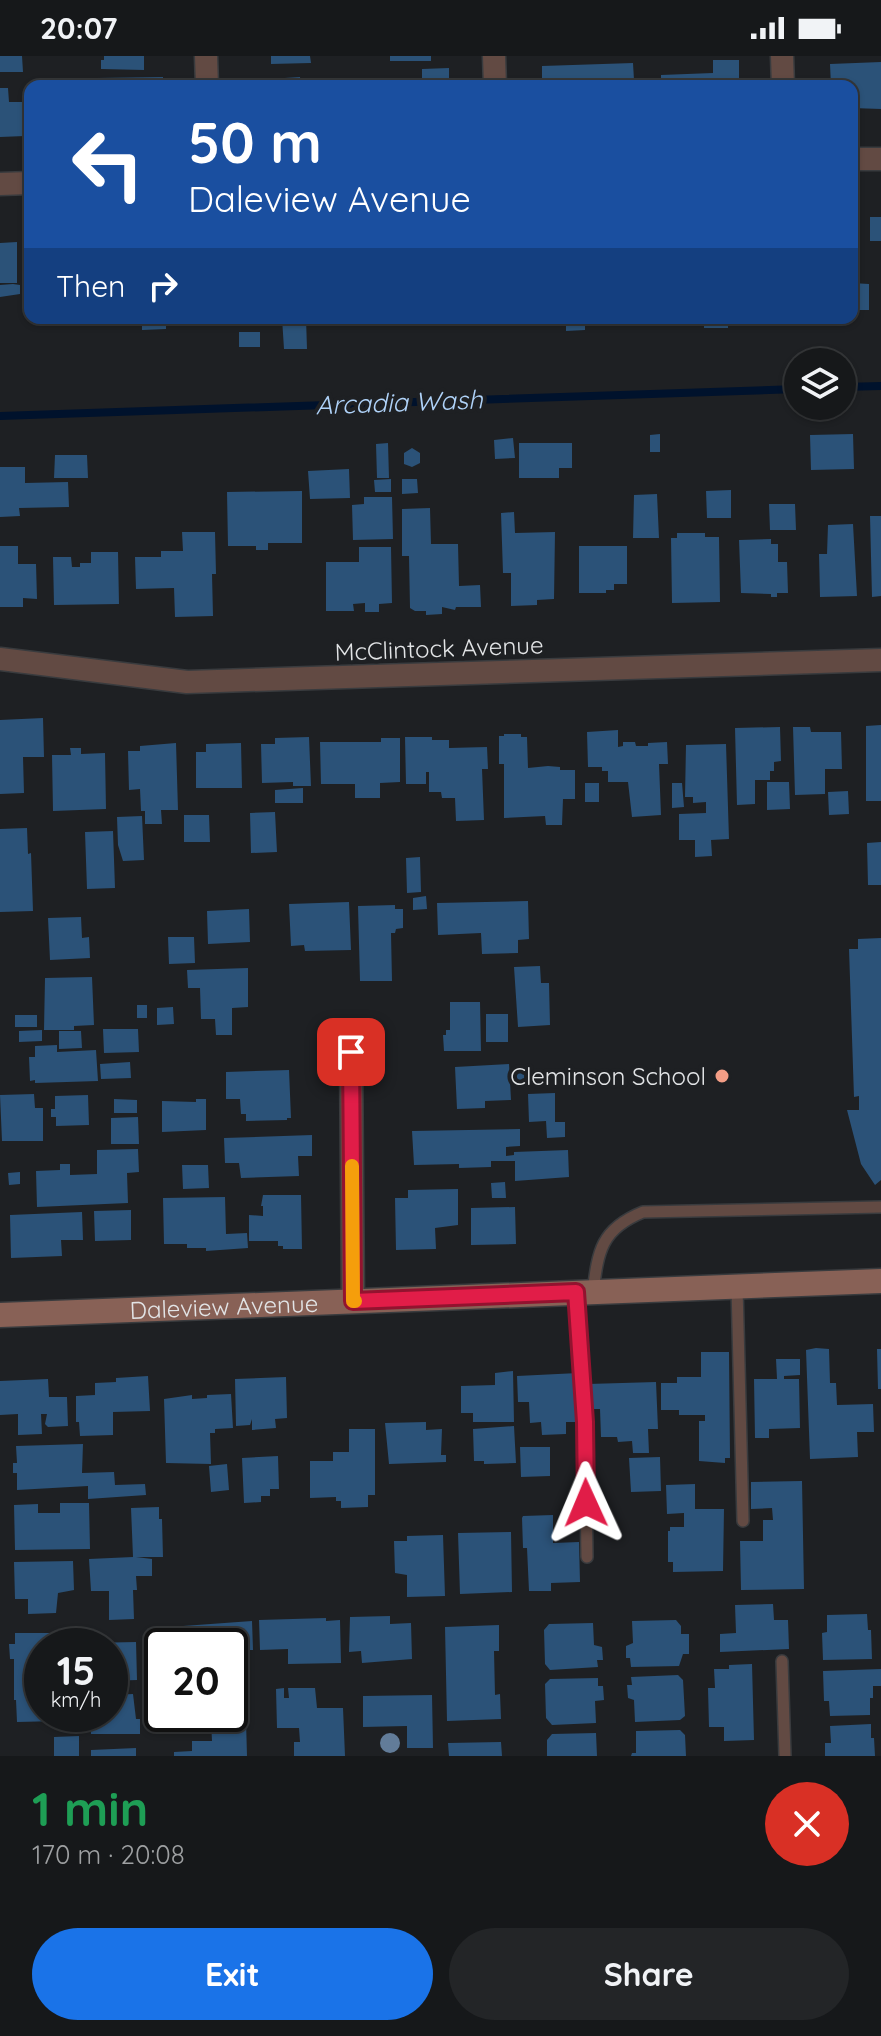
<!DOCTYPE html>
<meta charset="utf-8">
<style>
body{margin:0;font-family:Quicksand,sans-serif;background:#232527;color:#f1f3f6;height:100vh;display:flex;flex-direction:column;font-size:30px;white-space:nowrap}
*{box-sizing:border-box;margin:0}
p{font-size:26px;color:#9ea0a2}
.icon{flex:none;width:44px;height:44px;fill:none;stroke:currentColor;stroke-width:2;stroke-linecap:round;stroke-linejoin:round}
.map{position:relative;height:1700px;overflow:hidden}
.side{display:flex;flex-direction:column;background:#16181a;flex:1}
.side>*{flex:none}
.banner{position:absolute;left:24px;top:24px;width:834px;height:244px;border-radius:16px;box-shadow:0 2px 6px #0004,0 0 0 2px #353739;background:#1a4fa0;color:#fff;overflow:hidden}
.controls{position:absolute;left:784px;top:292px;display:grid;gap:16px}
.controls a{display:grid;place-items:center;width:72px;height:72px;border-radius:50%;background:#16181a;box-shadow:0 2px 6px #0004,0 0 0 2px #353739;font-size:40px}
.speed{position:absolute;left:24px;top:1572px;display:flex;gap:16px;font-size:40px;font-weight:700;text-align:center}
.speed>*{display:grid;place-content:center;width:104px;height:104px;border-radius:50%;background:#16181a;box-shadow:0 2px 6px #0004,0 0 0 2px #353739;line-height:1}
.speed small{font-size:20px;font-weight:400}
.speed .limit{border:4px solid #111;border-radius:12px;background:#fff;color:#111}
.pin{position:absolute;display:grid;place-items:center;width:68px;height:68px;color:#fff;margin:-34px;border-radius:16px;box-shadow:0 4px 12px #0006}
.me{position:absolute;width:88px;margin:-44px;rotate:359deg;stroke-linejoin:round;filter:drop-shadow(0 0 6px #0008)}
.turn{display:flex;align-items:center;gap:28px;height:168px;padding:0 32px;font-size:36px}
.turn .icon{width:104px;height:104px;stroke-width:2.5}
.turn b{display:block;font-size:56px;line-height:68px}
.then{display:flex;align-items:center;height:76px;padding:0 32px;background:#0003;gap:16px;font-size:30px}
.round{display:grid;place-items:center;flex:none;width:84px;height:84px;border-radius:42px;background:#232527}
.head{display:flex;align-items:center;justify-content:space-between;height:136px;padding:0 32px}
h1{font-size:48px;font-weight:700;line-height:60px;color:#1e9e55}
.cta{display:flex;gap:16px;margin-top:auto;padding:16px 32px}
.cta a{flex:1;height:92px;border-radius:48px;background:#1a73e8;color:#fff;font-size:32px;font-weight:700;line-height:92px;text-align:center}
.cta a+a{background:#232527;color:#f1f3f6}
.status{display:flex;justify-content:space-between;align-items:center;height:56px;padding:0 40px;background:#16181a;direction:ltr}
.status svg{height:22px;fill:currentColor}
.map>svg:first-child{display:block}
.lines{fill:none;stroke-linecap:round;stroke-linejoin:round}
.stream{stroke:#00122c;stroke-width:8}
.building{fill:#2b5278}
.lane-casing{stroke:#393b3e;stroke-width:14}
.street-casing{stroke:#393b3e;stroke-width:25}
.secondary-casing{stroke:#393b3e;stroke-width:27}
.lane{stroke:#624a43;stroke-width:11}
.street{stroke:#624a43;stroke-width:22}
.secondary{stroke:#886156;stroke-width:24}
.tree{fill:#627c99}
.route-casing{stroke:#92132f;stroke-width:20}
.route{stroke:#e11d48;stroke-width:14}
.slow{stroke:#f59e0b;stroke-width:14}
.poi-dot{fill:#f49e86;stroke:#1e2023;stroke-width:3}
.labels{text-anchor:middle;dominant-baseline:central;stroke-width:8;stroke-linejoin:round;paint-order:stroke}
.street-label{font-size:24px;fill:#e2e4e6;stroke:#1e2023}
.poi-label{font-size:24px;fill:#e2e4e6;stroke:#1e2023;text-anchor:end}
.water-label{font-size:26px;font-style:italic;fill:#afd2f8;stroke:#1e2023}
</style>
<div class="status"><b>20:07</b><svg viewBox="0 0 49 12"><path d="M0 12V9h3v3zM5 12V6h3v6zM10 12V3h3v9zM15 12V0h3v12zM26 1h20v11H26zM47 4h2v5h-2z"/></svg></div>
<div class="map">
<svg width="881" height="1700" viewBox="0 0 881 1700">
<rect width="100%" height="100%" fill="#1e2023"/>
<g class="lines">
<!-- stream -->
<path class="stream" d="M842 331 881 330
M0 360 798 333"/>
</g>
<!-- building -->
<path class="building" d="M0 0H22L23 16H0Z
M104 0H144V14L101 13V4H104Z
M271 0H310L311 7 271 8Z
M390 0H431V5H390Z
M713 4H739V30H661V19L713 17Z
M881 6V53L852 52V30H831L830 8Z
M633 7 634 24H628V30H542V10Z
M449 12V30H384V25L422 24V13Z
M163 21V30H97V22Z
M300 21 301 30H253V24Z
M0 32H8L9 46H22V49H30V75H25V80L0 81Z
M870 161H881V185H870Z
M17 186V227H0V187Z
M852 227 869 228V254H852Z
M13 228 20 229V238L0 241V229Z
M142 262H166V273L142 274Z
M282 262H306L307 293H284Z
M566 262H585V274L566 275Z
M704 262H728V272H704Z
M239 276H260V291H239Z
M660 378V396H650V379Z
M853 378 854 413 811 414 810 379Z
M513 382 515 402 495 403 494 384Z
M388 387 389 422H377L376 388Z
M519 387H572V412H559V422H519Z
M412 392 420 397V407L412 411 404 408V397Z
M55 399H87L88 422H54Z
M0 411H25V427L68 426 69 451 19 452 20 460 0 461Z
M349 413 350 442 310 443 308 415Z
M391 423V436H375L374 424Z
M402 423H417L418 437 402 438Z
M731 434V462H707L706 435Z
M302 435V487H268V494H256V490H228L227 436Z
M657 438 659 482H633L634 439Z
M364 441H392L393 483 353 484 352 449 364 448Z
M769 448H795L796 474H770Z
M430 452 431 488H458L459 530 480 529 481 551H456L455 554 442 551V558L426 559V555H415L410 552 409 500H402V453Z
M514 456 515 477 555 476 554 543 537 544V549L511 550V517H503L501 457Z
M870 460H881V540L872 541Z
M853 468 857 540 820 541 819 498H827L828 469Z
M182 476H215L216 518H212L213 560 175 561 174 532 136 533 135 501H161V495H183Z
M677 477H705V481H719L720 546 672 547 671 482H677Z
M771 483V488H778V506H787L788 537H777V541H771V538L741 537 739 484Z
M0 490H18V508H36L37 543 23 542V551H0Z
M579 490H627V528H614V534H606V537H579Z
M359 491H391L392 547 379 548V556H365V547L353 548 354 555H326V506H359Z
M91 496H118L119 548 54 549 53 501H71L72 511H80V507H91Z
M43 662 44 701H23L24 737 0 738V664Z
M881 669V745H866V670Z
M780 671 781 705 774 706V715H770V724H755V748L737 749 735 672Z
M793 671H810L811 676H841L842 713H825V738L795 739Z
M618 674V691L623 690V686H635L636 690H648V687L667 686 668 708H659L661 759 632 761 628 726H608V715H602V711H588L587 676Z
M504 678H521V681H527L528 712 548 710 560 711V714H575V743H563L562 769H546L545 760 504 762V708H499V680H504Z
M309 681 311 730H293V726L262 727 261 688H275V682Z
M405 681H432V684H449V692L487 691 488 713H482L484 764 456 765 455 742H442L441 736H429V716H426V728H406Z
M381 682H400V726L380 727V742H355V728H321L320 686H381Z
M176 687 178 754H161L162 768H145V755H141L140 733 129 734 128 695H140V690Z
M241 687 242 732H196V696H206V688Z
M726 688 729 783 711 784 712 800 695 801V784H679V758L706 757V746L693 747V741H685L686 689Z
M70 692H81V698L105 697 106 753 53 755 52 699H71Z
M767 726H789L790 753 767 754Z
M585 727H599V746H585Z
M672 727H682L684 751 672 752Z
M303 732V747H275V734Z
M848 735 849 758 829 759 828 736Z
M275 756 277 796 251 797 250 757Z
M184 759H209L210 786H184Z
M142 760 144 804 123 805 118 789 117 761Z
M27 772 28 798 31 797 33 855 0 856V773Z
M113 775 115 832 87 833 85 776Z
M881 786V829H868L867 787Z
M420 801 421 836 407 837 406 802Z
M426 840 427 853 413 854V842Z
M528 845 529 883 518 884V897L482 898 481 877 438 879 437 847Z
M349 846 351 894 305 895 304 889 291 890 289 848Z
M395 849V853H403V872L396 873 395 877H391L392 925H360L358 850Z
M249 853 250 886 208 888 207 855Z
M81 861 82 882 89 881 90 902 50 904 48 862Z
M168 881H194L195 907 169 908Z
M881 882V1124L875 1129 861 1108 847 1054H859V1040L854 1041 849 893H858V883Z
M540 910 541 927H549L550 969 518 971 514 911Z
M248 912V951L232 952V979H216L215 963H201L200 932H188L187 914Z
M92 921 94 969 74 970V974H44L45 922Z
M450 946H480L481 995H444L443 979H446V974H450Z
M137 949H147V962H137Z
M173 951 174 968 157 969V952Z
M486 958H508V986H486Z
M15 959H37V971H15Z
M103 973H138L139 996 104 997Z
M42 974V985L19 986V975Z
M59 975H81L82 992 59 993Z
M57 989V996L96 994 98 1025 35 1027V1024L30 1025 29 1001H35V990Z
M130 1006 131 1022 101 1023 100 1008Z
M509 1008 511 1044 485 1045V1052L457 1053 455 1011Z
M289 1014 291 1062H287V1064L246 1065V1058H241L240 1043H226V1016Z
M516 1014H528L529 1029H516Z
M555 1037V1066H565V1081L547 1082 546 1065 529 1066 528 1038Z
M34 1038 35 1052H43V1085H2L0 1039Z
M88 1039 89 1069 56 1070V1061H51V1053H55V1040Z
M114 1043 137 1044V1057H114Z
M196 1043H206V1074L162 1076V1045L196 1046Z
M138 1061 139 1088H111V1062Z
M520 1073V1090L506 1091V1100L514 1099V1096L568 1094 569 1121 515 1125V1105H491V1111L459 1112V1108L414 1109 412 1075Z
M312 1079V1100H298L299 1120 241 1122 239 1107H225L224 1082Z
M138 1093 139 1116 127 1117 128 1147 37 1151 36 1115 60 1114V1108H70V1119L97 1118V1094Z
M182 1109H208L209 1132 183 1133Z
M20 1116V1128L9 1129 8 1117Z
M505 1126 506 1142H492L491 1127Z
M458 1133V1169L435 1172 436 1193 396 1194 395 1142H408V1134Z
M263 1139H301L302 1193H283V1190H278V1185H249V1159L263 1160V1150H261Z
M225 1141 226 1178 247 1177 248 1192 206 1195V1192H187V1188H164L163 1142Z
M515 1151 516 1188 471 1189V1152Z
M131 1154V1184L95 1185 94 1155Z
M82 1156 83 1184H61L62 1200 11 1202 10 1159Z
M816 1292 829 1293 830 1327H836L837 1349 873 1348 874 1376H857L858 1401 810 1403 806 1294Z
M877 1293H881V1333H878Z
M701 1296H729L730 1402H725V1407L699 1405V1365H705V1359H679V1354H661V1327H677V1321H701Z
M776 1303H800V1319L784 1320V1323H799L800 1372 769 1373V1382H755L754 1323H777Z
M513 1315 514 1366H473V1357H461V1330L495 1329V1317Z
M578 1317 579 1366H566V1378L542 1379 541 1366 530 1367 529 1346H518L517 1320Z
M148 1320 150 1355 113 1356V1379L80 1380 79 1366H76V1340L95 1339V1327L116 1326V1322Z
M286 1321 287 1362 275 1363 276 1372 252 1374V1363L250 1369 236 1370 235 1323Z
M48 1323 49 1341H67L68 1370 48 1371 45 1368 47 1358H41L42 1378 18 1379V1358L0 1359V1325Z
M656 1326 658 1373H648L649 1397H633L632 1385 618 1386 617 1381H601L600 1353H588V1328Z
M231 1338 233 1372 215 1373V1377H210L211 1408 166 1407 164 1343 192 1339V1343L207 1342V1339Z
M426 1366V1374L442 1373 441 1399H446V1406L389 1408 385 1367Z
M514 1370 516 1407 484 1408V1405H474L473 1373Z
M349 1373H375V1439H368V1451L341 1452V1445H336V1441L310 1442V1405H333V1396H349Z
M83 1388 82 1417 114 1416 115 1429 145 1428 146 1439 88 1443V1430L17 1434V1417H13V1407H17L16 1390Z
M520 1391H550V1420L521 1421Z
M278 1400 279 1433H270V1440H261V1446L244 1447 242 1402Z
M660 1401 661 1435 631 1436 629 1402Z
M227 1408 229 1434 211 1436 209 1410Z
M802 1425 804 1533 741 1534 740 1485H763V1464H773L772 1452 751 1453V1426Z
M695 1428V1453H724L723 1515 673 1516V1506H668V1475H670V1471H684V1457L667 1458 666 1429Z
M60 1447H89L90 1493 15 1494 14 1449 38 1448V1457H60Z
M159 1451V1463H162L163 1501H136L152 1503V1520H136L137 1534H133L134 1563 109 1564V1535H91L89 1503 133 1501 131 1452Z
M553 1459V1487L579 1486 580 1526 551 1527V1535H529L527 1492H523L522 1462 523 1460Z
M511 1476 512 1536 460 1538 458 1477Z
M443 1479 445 1540 407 1541V1519L395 1517 394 1485H407V1480Z
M73 1505 74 1534 58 1537 56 1557 28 1558V1543H15L14 1506Z
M773 1548 774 1564H788L789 1593 720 1596V1578L736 1577 735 1549Z
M867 1558 868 1574H871L872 1603 823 1604 822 1577 827 1576V1559Z
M390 1560V1568L411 1567 412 1603 362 1607 361 1595 349 1596 350 1561Z
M326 1562V1565L340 1564 341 1607 288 1608V1593L260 1594 259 1564Z
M676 1564 681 1570V1578H689V1598H683L679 1610 631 1611 630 1602H626V1590L633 1587 632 1565Z
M252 1565 253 1594H239L240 1611H230V1590H184L183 1570Z
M593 1567 594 1589 602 1591 603 1604H597L598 1611 550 1614 545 1608 544 1574 549 1568Z
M499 1569V1595H494L495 1639 500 1638 501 1663 447 1665 445 1571Z
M15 1577H60V1590H42V1658H59V1665L17 1666 16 1644H14V1603H10L9 1588H15Z
M136 1586 137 1624 110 1625V1590H89V1587Z
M752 1608 754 1684 724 1685V1671H709L708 1632H715L714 1613H729V1609Z
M881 1613V1630H873V1642H870V1659L830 1660 829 1645H824L823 1615Z
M678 1619 683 1624 685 1660 680 1664 635 1666 634 1644 628 1642 627 1629H632L631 1621Z
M598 1622V1630H603L604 1644 595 1645 596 1667 552 1669 546 1662 545 1628 550 1623Z
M284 1632V1642H289L288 1632H315L317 1652H343L345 1700H294V1686H300L299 1672H277L276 1633Z
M133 1638 136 1663H140V1678H91L90 1658H110V1639Z
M432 1639 433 1692H407V1670L363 1671V1640Z
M246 1664 247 1700H174V1696L192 1695V1685H212L211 1665Z
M871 1668V1682H874L875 1700H825V1687H831L830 1670Z
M680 1674 685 1679 686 1700H631L632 1697H636V1675Z
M596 1677 597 1700H547V1684L552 1678Z
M79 1680V1700H54V1681Z
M501 1686 502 1700H449L448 1687Z
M136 1692V1700H91V1694Z"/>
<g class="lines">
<defs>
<path id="lane" d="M737 1231 743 1465
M593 1236C598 1195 601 1173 643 1156L881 1151
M576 1237 585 1366 587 1501
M782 1605 785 1700"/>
<path id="street" d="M206 0 207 30
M494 0 495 30
M782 0 783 30
M852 103H881
M0 128 30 127
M0 603 187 626 881 604
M351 996 353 1245"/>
<g id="secondary">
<path id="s1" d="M0 1259 881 1225"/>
</g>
</defs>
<!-- lane casing -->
<use href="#lane" class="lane-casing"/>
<!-- street casing -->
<use href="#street" class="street-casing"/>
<!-- secondary casing -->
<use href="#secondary" class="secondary-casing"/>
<!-- lane -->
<use href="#lane" class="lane"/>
<!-- street -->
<use href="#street" class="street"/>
<!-- secondary -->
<use href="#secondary" class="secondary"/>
</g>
<!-- trees -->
<circle class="tree" cx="390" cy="1687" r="10"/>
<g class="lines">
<defs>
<path id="route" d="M351 996 353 1245 576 1236 585 1366 586 1447"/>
</defs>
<!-- route casing -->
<use href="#route" class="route-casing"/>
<!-- route -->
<use href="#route" class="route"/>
<!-- slow -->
<path class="slow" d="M352 1110 353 1245H355"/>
</g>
<!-- markers -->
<circle class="poi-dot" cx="722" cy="1020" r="8"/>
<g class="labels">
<!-- street labels -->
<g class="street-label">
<text transform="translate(439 592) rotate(-2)">McClintock Avenue</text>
<text stroke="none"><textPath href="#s1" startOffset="224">Daleview Avenue</textPath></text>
</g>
<!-- poi labels -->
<g class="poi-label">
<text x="706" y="1020">Cleminson School</text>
</g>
<!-- water labels -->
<g class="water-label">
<text transform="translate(399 346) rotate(-2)">Arcadia Wash</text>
</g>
</g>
</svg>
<div class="controls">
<a><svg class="icon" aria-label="layers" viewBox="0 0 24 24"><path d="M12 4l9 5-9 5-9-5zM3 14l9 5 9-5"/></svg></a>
</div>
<div class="speed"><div>15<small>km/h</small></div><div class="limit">20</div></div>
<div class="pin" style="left:351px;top:996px;background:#d93025"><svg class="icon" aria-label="arrive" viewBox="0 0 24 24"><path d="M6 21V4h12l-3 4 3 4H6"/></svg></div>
<svg class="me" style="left:586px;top:1447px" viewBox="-20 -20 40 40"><path d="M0-17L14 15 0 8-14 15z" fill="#e11d48" stroke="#fff" stroke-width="4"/></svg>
<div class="banner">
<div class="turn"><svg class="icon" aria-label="left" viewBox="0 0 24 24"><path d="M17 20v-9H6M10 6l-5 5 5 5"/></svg><div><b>50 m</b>Daleview Avenue</div></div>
<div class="then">Then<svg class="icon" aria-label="right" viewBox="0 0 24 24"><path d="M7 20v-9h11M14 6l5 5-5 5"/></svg></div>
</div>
</div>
<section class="side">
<div class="head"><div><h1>1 min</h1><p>170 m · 20:08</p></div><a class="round" style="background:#d93025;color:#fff"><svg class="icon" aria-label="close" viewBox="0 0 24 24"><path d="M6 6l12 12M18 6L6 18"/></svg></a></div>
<div class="cta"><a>Exit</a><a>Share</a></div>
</section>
